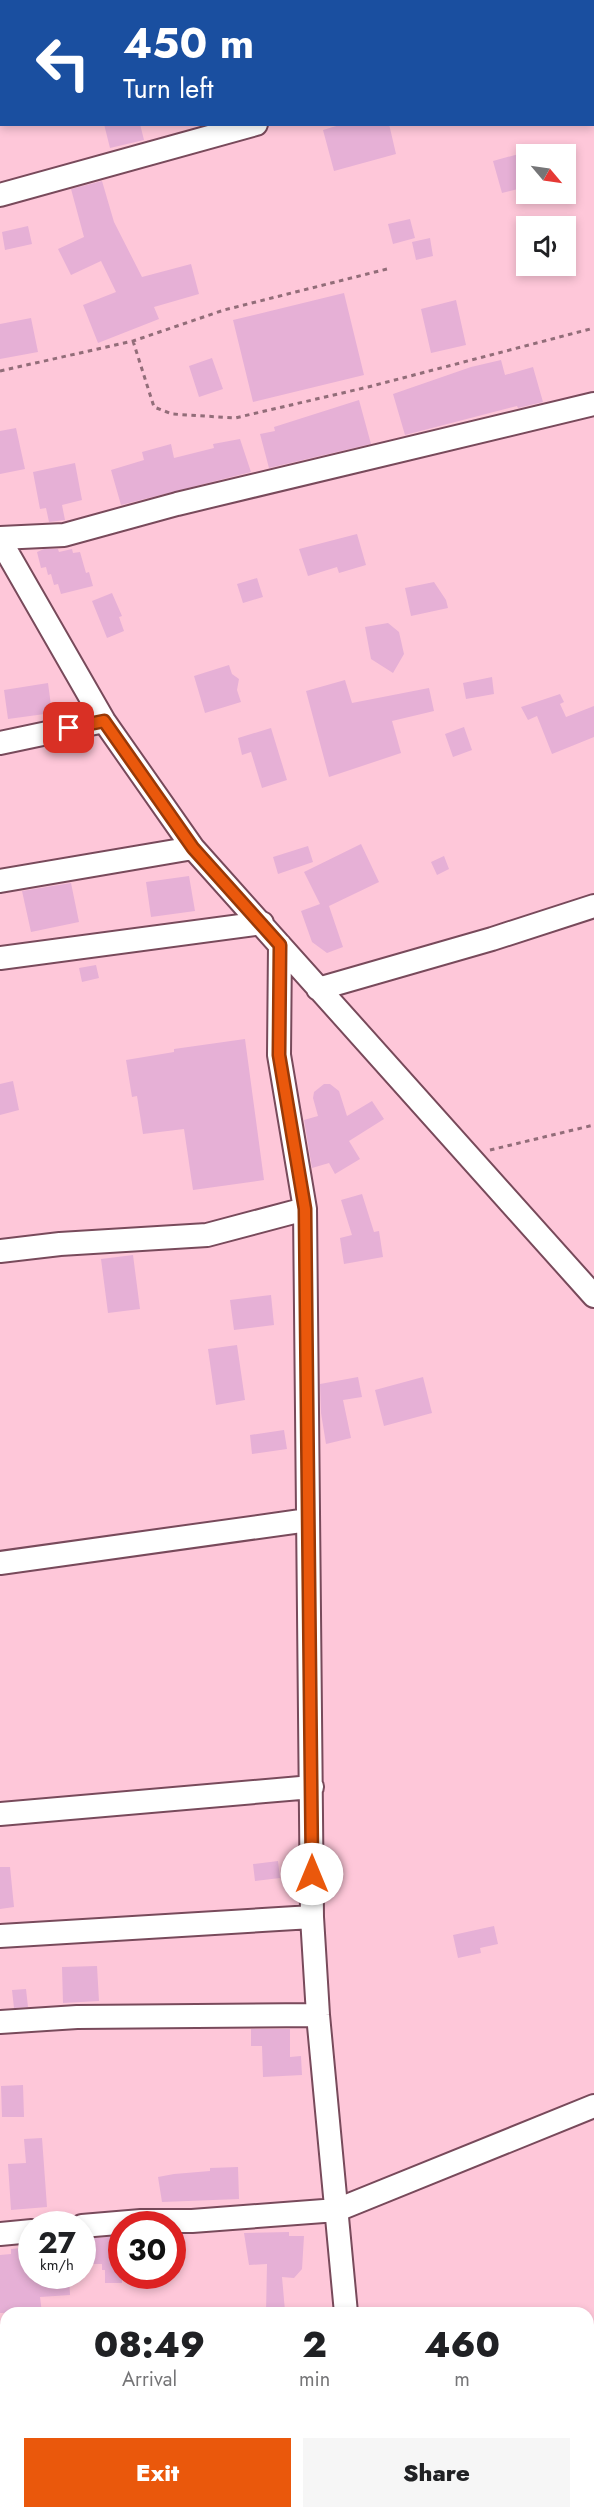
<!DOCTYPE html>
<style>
body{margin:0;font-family:Jost,sans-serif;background:#f6f6f6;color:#202124;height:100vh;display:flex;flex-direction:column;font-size:22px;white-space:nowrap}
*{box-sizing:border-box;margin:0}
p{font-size:20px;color:#757577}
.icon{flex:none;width:33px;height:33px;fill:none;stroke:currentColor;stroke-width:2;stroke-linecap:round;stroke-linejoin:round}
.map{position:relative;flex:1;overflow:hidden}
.drawer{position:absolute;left:0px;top:2307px;width:594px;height:212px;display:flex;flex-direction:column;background:#fff;border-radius:18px 18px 0 0;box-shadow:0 3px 9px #0003}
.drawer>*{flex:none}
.guide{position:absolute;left:0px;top:0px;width:594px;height:126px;box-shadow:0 3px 9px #0003;background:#1a4fa0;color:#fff;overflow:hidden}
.needle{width:39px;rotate:119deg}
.buttons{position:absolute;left:516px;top:144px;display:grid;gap:12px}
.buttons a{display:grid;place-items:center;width:60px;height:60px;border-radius:0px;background:#fff;box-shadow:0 3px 9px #0003;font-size:30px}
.speed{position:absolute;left:18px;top:2211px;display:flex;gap:12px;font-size:30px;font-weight:700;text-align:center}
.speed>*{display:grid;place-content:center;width:78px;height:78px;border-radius:50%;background:#fff;box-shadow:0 3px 9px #0003;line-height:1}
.speed small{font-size:15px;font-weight:400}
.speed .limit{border:9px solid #d22;background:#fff;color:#111}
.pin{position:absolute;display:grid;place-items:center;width:51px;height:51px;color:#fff;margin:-26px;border-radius:12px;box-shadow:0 3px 9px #0006}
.me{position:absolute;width:66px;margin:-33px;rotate:0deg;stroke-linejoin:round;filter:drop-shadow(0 0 4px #0008)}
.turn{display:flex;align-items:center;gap:21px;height:126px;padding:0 24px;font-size:27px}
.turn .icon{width:78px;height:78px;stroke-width:2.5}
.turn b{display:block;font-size:42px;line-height:51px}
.eta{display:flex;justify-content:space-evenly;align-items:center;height:102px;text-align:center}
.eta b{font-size:36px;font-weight:800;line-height:42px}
.primary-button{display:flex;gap:12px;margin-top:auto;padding:12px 24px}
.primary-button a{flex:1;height:69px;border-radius:0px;background:#ea580c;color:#fff;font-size:24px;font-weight:800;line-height:69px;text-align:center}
.primary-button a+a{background:#f6f6f6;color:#202124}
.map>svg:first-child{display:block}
.building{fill:#e6b0d6}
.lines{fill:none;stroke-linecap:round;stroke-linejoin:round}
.minor-casing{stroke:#784a5b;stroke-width:26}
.path{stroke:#926d79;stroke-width:3;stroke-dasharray:4.5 4.5;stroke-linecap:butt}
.minor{stroke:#fff;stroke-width:22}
.route-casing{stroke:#983908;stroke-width:15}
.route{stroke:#ea580c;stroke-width:10}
</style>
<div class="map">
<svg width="594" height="2518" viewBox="0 0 594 2518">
<rect width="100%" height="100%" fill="#fec7d9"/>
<!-- building -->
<path class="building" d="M104 124H140L144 140 110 148Z
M343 124H389L396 154 334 171 323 130Z
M526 152V187L502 193 493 161Z
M102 181 114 222 142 277 191 264 199 294 154 307 159 319 98 343 83 305 116 292 101 261 71 275 58 249 84 237 71 189Z
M410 219 415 238 393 244 388 224Z
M28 226 32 244 5 250 2 232Z
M430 238 433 256 416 260 412 242Z
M344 293 364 375 253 402 233 320Z
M456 300 466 345 431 353 421 309Z
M31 318 38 352 0 359V324Z
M212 358 223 389 199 397 189 366Z
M501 360 505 375 533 367 543 402 518 408 517 406 405 435 393 394 471 367Z
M359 400 371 444 269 468 260 434 275 431 274 427Z
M16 428 25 469 0 474V431Z
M240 439 251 472 121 505 111 470 144 460 142 452 171 444 174 458 214 448 213 444Z
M75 463 82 500 62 505 65 520 49 522 46 508 40 509 33 472Z
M357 534 366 565 339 573 337 567 308 576 299 549Z
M44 549H58L59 552 72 549 73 553 80 552 86 573 89 572 93 586 61 594 58 584 54 585 51 574 48 575 46 567 41 568 37 552Z
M257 578 263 597 243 603 237 584Z
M434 582 446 600 448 608 411 616 405 588Z
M112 593 122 616 119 617 124 631 107 638 92 601Z
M388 623 399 632 404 654 393 673 371 659 365 627Z
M229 665 232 674 239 679 237 690 241 702 205 713 194 676Z
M492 677 494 694 466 699 463 683Z
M345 680 352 703 429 688 434 711 392 721 401 753 329 777 306 691Z
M48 683 52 713 8 719 4 690Z
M560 694 564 702 560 704 566 717 594 706V737L552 754 537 716 528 720 521 707Z
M464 727 472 750 453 757 445 734Z
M271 728 287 780 262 788 251 752 242 755 238 738Z
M361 844 379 882 329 906 343 947 327 953 312 942 301 911 320 904 304 872Z
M308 846 313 862 278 874 273 857Z
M444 856 449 869 437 875 431 862Z
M189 876 195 911 151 917 146 882Z
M71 883 79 922 31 932 22 891Z
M96 965 99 978 82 982 79 968Z
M245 1039 264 1180 193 1190 184 1129 143 1134 137 1096 132 1097 126 1060 174 1052V1049Z
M13 1081 19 1110 0 1115V1084Z
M324 1084H330L339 1091 347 1116 372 1101 384 1119 349 1141 360 1159 335 1174 329 1163 312 1168 304 1120 318 1116 313 1098 314 1092Z
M362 1194 374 1232 379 1231 383 1257 344 1264 340 1238 352 1235 341 1200Z
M133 1255 140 1309 108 1313 101 1259Z
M271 1295 274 1325 234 1330 230 1300Z
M237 1345 245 1400 216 1405 208 1349Z
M358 1377 362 1397 343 1400 351 1438 326 1444 321 1413 320 1384Z
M423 1377 432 1413 384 1426 375 1390Z
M284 1430 287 1449 252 1454 250 1435Z
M278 1861 280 1878 255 1881 253 1864Z
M0 1867H10L14 1907 0 1909Z
M494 1926 498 1944 480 1948 481 1953 458 1958 453 1935Z
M97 1966 99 2001 63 2003 62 1967Z
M26 1989 28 2007 14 2008 12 1990Z
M251 2029H290V2057L301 2056 302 2075 263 2077 262 2046H251Z
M23 2085 24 2117H2L1 2086Z
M42 2138 47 2207 11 2210 8 2164 26 2163 24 2139Z
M238 2167 239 2199 162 2202 158 2177 174 2174 210 2171V2168Z
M289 2232V2236H304L302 2269 294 2278 282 2277 285 2311 266 2313 267 2264 249 2265 244 2233Z
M122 2236V2283H105V2270H102V2264H83V2239Z
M32 2247V2276H69L70 2295 40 2297 42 2313H0V2255L11 2254V2249Z"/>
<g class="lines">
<defs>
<path id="minor" d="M592 53H594
M0 195 256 124
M0 538 64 535 177 504 594 404
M0 540 104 721 193 848 594 1296
M0 743 104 721
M0 881 193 848
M280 945 279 1055 305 1209 312 1917 318 2015 346 2313
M0 958 262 923
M318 989 492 939 594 906
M0 1251 60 1244 207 1235 305 1209
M0 1563 308 1520
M0 1814 312 1787
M0 1936 312 1917
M0 2022 77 2017 318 2015
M82 2226 141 2221H192L337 2210 594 2106
M0 2234 32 2231
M0 2491H6
M368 2512 369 2518"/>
</defs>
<!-- minor casing -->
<use href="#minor" class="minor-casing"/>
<!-- path -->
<path class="path" d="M342 2 347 0
M0 100 2 99
M133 341 154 407 172 414 235 418 368 387 594 328
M0 371 133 341 224 310 391 268
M490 1150 594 1125"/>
<!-- minor -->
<use href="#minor" class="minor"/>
</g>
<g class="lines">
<defs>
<path id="route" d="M69 728 104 721 193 848 280 945 279 1055 305 1209 312 1874"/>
</defs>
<!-- route casing -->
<use href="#route" class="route-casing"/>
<!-- route -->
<use href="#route" class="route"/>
</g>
</svg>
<div class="buttons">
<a><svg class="needle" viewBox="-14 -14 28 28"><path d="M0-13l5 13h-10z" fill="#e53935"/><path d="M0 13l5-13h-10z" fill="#757577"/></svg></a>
<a><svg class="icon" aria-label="sound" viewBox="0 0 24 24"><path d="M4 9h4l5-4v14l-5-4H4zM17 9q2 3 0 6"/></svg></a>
</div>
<div class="speed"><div>27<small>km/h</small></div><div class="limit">30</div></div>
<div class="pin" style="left:69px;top:728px;background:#d93025"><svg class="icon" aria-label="arrive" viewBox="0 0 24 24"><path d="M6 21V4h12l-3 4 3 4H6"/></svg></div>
<svg class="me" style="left:312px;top:1874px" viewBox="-20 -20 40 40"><circle r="19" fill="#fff"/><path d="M0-13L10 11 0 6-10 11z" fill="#ea580c"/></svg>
<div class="guide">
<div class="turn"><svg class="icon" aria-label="left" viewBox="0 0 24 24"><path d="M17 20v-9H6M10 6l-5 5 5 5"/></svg><div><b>450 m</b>Turn left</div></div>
</div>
<section class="drawer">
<div class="eta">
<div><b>08:49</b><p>Arrival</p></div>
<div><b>2</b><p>min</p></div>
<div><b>460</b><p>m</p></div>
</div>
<div class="primary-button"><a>Exit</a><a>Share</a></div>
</section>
</div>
